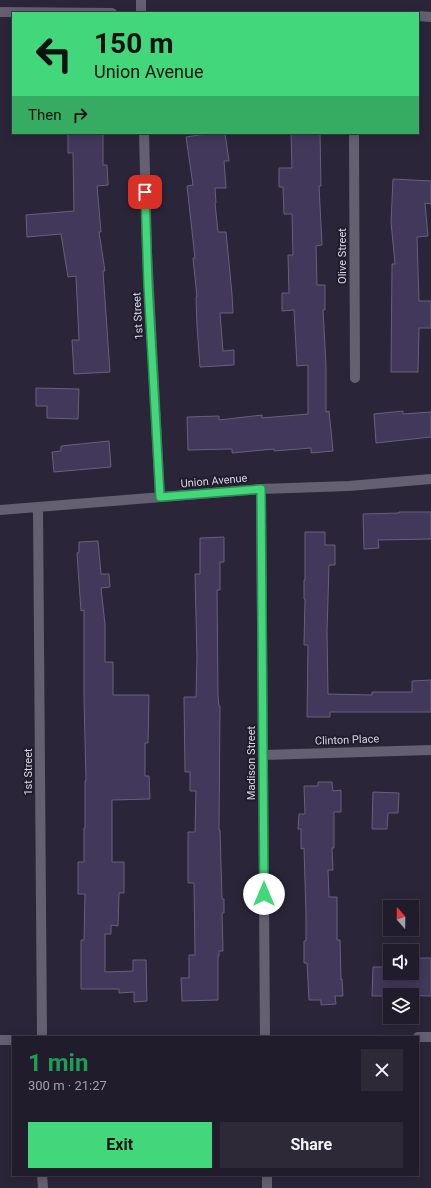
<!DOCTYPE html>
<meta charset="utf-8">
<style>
body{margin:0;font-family:Roboto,sans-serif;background:#2d2937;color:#f1f3f6;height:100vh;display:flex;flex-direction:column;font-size:15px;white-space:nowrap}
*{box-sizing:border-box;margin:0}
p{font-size:13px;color:#a2a1a9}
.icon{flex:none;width:22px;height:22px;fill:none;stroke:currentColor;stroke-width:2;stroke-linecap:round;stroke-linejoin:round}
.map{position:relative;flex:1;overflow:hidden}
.side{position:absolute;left:12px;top:1036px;width:407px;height:140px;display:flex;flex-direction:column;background:#201c2b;border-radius:0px;box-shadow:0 2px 10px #0003,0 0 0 1px #3d3a47}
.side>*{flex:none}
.top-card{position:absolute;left:12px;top:12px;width:407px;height:122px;border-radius:0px;box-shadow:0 2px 10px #0003,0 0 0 1px #3d3a47;background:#43d77b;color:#111;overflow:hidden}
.needle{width:26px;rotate:340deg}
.controls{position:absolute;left:383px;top:900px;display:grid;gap:8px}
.controls a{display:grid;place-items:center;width:36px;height:36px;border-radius:0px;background:#201c2b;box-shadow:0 2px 10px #0003,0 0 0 1px #3d3a47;font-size:20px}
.pin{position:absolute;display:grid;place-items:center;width:34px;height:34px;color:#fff;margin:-17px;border-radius:8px;box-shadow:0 2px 6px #0006}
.me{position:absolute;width:44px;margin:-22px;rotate:0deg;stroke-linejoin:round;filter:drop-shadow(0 0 3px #0008)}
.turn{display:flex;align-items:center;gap:14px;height:84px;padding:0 16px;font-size:18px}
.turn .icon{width:52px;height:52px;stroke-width:2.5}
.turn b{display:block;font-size:28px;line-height:34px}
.then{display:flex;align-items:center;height:38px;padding:0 16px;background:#0003;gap:8px;font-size:15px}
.round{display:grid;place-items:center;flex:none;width:42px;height:42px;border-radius:0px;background:#2d2937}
.head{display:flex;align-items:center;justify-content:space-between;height:68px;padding:0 16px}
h1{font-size:24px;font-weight:700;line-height:30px;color:#1e9e55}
.action{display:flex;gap:8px;margin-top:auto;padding:8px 16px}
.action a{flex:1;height:46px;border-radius:0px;background:#43d77b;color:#111;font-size:16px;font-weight:700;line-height:46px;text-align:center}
.action a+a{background:#2d2937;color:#f1f3f6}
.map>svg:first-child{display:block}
.building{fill:#42385b;stroke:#676178}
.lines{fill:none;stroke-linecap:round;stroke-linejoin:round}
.street{stroke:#646071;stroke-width:10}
.route-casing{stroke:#2c8c50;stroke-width:10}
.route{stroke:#43d77b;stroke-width:7}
.labels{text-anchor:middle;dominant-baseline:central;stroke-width:4;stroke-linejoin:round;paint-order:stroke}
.street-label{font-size:11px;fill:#dad7e4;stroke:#211b2e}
</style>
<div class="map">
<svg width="431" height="1188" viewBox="0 0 431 1188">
<rect width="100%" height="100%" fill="#2b2539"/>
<!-- building -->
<path class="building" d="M68 133H103V165H107L108 185 97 186 101 232H99L105 271H103L110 372 74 374 72 340H79L76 276 68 277 61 234 27 237 26 215 74 211 73 153H68Z
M212 133H225L229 161H224L226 188H215L216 203H215L218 232H226L232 294 233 313H220L223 351 234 350V365L200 367 197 326 196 297H197L193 258H195L187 186 193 185 186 137Z
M291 133H320L321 186H319L322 245 316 246 317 285H325V310H323L326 365V412L329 411 333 451 311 453V448L274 451V449L232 453V449L188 450 187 417 219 416V420L262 415V418L308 414V365L297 366 294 310 282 311V293H289L288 255H293L292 214H284L283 187H279V168H292Z
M393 179 431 181V204L425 203 428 236 417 237 419 301H431V328H419L418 372H391L392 264H395L391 222Z
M36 388 79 389 78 419 47 418V406H36Z
M403 411V414L431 412V437L376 443 374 414Z
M109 441 111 467 54 472 52 452 61 451V446Z
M399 512H431V539L378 540 379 548 364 549 363 514 399 513Z
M305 532H325V545H335V565H329L327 632 328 694 372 695V692H412V681L431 680V712H330V717H307L308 645H304L305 599H304V580H305Z
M224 537V562H220V590H217L218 696 219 706H220L219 830H220L222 899H224V913H222L223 951H219V956H218V1000L182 1001 181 978H189V955H195L194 883H188V832H195L196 791H190V772H185L184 697H196L197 658 195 574H200V538Z
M98 541 101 574H109L110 587 101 588 105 624V662H113V695H149L148 743H145V776H149L150 799 112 800V862H124V893H119L118 926 111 925V934H105V972L133 971V960H146L147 1001 134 1002V992L119 993V989H81V940H84L85 894H78V862H84V828H85V781H86L84 699V610L81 611 77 553 79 552V542Z
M318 782H332L333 791 341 790V812H334V848H332L333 870H328L329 897H337V940H340L341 980 342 979 343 996H335L336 1004 321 1005V1000H309L307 963H304V941H306V914L304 848 301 849V829H298L299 814H305L304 786H318Z
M373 792 399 793 398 813H388L387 829H372Z
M412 958H431V996L390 995V997H382V996H372L373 967H390V973H412Z"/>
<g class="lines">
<!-- street -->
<path class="street" d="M141 0V13
M0 12 112 13
M418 16 431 17
M144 133 147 252 160 497
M354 133 355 378
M261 489 265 1037
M38 507 42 1037
M0 510 261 489 349 486 431 479
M263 755 431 750
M418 1037H431
M0 1040H13
M42 1175 43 1188
M267 1175V1188"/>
</g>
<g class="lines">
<defs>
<path id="route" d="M145 192 148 284 160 497 261 489 264 894"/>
</defs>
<!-- route casing -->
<use href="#route" class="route-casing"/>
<!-- route -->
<use href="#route" class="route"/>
</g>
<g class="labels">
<!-- street labels -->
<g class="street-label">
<text transform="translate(342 256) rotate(-90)">Olive Street</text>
<text transform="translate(138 316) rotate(-93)">1st Street</text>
<text transform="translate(214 481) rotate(-5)">Union Avenue</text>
<text transform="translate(347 740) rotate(-2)">Clinton Place</text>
<text transform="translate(251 763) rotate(-90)">Madison Street</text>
<text transform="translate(28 772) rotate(-90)">1st Street</text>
</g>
</g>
</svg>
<div class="controls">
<a><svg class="needle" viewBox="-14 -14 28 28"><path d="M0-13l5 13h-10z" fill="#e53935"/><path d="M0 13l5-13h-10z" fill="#a2a1a9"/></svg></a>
<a><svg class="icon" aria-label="sound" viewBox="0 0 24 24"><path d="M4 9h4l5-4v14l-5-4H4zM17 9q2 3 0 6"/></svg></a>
<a><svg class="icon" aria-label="layers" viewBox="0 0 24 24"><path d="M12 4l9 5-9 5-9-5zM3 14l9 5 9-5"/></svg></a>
</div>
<div class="pin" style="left:145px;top:192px;background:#d93025"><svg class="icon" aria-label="arrive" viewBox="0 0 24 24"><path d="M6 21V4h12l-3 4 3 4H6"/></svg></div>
<svg class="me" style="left:264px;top:894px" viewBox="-20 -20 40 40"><circle r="19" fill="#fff"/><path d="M0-13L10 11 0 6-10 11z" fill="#43d77b"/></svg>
<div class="top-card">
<div class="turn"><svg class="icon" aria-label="left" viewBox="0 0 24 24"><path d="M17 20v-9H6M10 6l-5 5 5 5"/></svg><div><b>150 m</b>Union Avenue</div></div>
<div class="then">Then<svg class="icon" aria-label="right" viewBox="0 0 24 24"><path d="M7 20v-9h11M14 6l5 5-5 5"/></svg></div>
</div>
<section class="side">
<div class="head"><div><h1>1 min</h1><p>300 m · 21:27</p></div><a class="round"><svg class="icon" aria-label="close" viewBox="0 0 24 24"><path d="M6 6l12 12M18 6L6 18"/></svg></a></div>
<div class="action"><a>Exit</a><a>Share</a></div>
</section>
</div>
